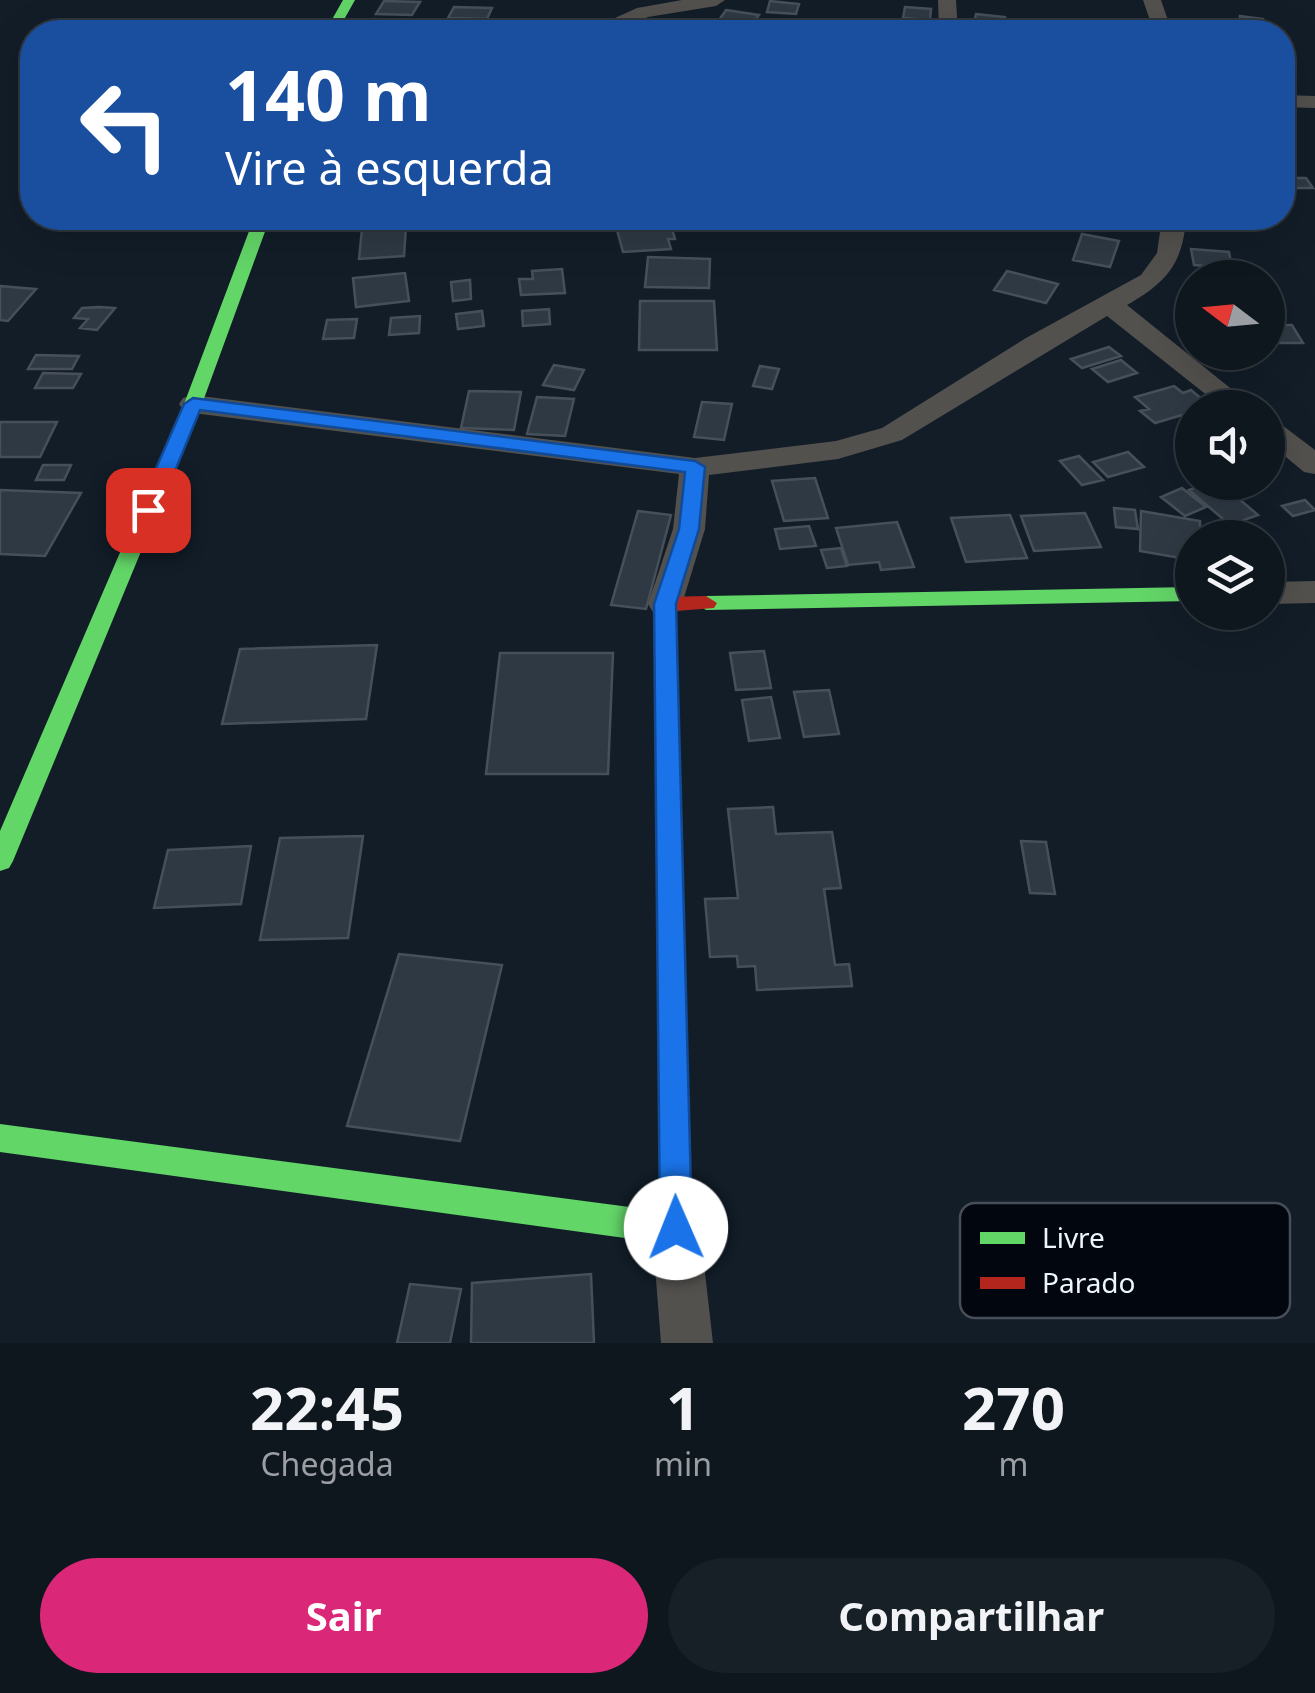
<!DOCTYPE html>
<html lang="pt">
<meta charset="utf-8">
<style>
body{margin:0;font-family:"Noto Sans",sans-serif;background:#171f27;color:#f1f3f6;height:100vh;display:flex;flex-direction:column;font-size:38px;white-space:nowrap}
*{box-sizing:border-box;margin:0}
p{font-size:32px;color:#9b9fa4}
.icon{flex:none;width:55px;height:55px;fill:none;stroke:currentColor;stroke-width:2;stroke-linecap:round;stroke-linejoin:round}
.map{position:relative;height:1343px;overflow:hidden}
.drawer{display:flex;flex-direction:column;background:#0e161e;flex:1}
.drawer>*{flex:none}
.hud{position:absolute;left:20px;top:20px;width:1275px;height:210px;border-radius:40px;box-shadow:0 10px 40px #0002,0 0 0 2px #2e353c;background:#1a4fa0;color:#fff;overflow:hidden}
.needle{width:65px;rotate:286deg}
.controls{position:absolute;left:1175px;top:260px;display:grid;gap:20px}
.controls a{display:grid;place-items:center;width:110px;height:110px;border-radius:50%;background:#0e161e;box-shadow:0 10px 40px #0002,0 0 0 2px #2e353c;font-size:50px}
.pin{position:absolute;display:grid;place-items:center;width:85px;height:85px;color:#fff;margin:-42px;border-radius:20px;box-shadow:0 5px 15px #0006}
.me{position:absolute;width:110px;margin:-55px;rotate:359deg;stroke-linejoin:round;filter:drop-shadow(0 0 8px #0008)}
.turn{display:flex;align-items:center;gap:35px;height:210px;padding:0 40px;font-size:45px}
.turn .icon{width:130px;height:130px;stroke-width:2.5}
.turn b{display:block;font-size:70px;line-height:85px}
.eta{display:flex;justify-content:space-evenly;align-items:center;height:170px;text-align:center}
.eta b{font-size:60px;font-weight:700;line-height:70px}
.primary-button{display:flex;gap:20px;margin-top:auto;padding:20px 40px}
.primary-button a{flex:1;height:115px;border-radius:60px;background:#db2777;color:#fff;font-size:40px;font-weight:700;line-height:115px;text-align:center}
.primary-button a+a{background:#171f27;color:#f1f3f6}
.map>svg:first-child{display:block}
.building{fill:#2e3944;stroke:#47505a;stroke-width:2.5}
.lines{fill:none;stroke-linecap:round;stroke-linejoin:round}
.street{fill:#53514e;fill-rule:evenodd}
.fast{fill:#63d668;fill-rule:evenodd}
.jam{fill:#b3261e;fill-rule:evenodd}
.route{fill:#1a73e8;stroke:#114b97;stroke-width:2.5}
.key{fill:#02060f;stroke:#484e57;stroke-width:2.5}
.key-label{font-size:28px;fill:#edf5fe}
</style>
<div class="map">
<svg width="1315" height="1343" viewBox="0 0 1315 1343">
<rect width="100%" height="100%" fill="#121d28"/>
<!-- building -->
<path class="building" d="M384 1 420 2 412 15 376 14Z
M770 1 799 4 796 14 767 12Z
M454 7 492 8 487 19 448 18Z
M905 7 931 9 930 20 903 18Z
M726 10 759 15 746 32 712 30Z
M976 14 1005 17 1002 32H972Z
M1240 16 1263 19 1262 32H1238Z
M373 19 401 20 398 25 424 26 420 32H364Z
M767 20 795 21 792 32H763Z
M1012 20 1053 24 1052 32 1011 29Z
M900 21 926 25 921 32H893Z
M1105 21 1134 22 1137 32H1109Z
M1282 178H1306L1313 188H1282Z
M671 225 675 239H668L671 249 623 252 617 230Z
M406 227 404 256 359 259 362 229Z
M1082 234 1119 241 1110 267 1073 260Z
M1191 249 1229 252 1232 268 1194 265Z
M648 257 710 259 709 288 645 287Z
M562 269 565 293 521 295 519 279H533L532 271Z
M1007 271 1058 284 1046 303 994 290Z
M405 273 409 301 356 307 353 278Z
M470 280 471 299 453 301 451 282Z
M0 286 36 289 8 321 0 320Z
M640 301H714L717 350H639Z
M82 308 99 307 115 308 97 330 80 328 88 319 74 318Z
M549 309 550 324 523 326 522 311Z
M482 311 484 326 458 329 456 314Z
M420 316 419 333 389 335 391 318Z
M357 319 354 338 323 339 327 320Z
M1268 325H1292L1303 343H1268Z
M1109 347 1121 356 1082 368 1071 359Z
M36 355 79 356 72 369H28Z
M1121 360 1137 373 1108 382 1092 369Z
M554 365 584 370 574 390 543 385Z
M760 366 779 369 772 389 753 386Z
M43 373 81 374 73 388H35Z
M1174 386 1183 393 1191 390 1210 406 1192 408V412L1155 423 1140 411 1149 409 1135 397Z
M469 391 521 392 514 430 461 428Z
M537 397 574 399 565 436 527 434Z
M702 402 732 404 724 440 694 437Z
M0 422H57L40 457H0Z
M1128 452 1144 467 1108 477 1093 462Z
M1079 456 1103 480 1082 485 1060 461Z
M43 465H71L64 480H36Z
M815 478 828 518 784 521 772 481Z
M1211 482H1219L1258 515 1230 525 1189 490Z
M1182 488 1206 507 1185 516 1161 497Z
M0 490 81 493 45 556 0 554Z
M1305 500 1315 510 1293 516 1282 506Z
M1114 508 1135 510 1138 529 1116 527Z
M638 511 671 515 646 609 611 605Z
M1141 511 1200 521V538H1192V560L1140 551Z
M1085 513 1101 547 1034 551 1021 516Z
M1010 515 1027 558 966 562 951 518Z
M897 522 914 567 881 570 879 562 848 565 836 528Z
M809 526 816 546 780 549 775 529Z
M841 548 847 566 827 568 821 550Z
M377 645 366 719 222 724 240 649Z
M764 651 771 688 736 690 730 653Z
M500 653H613L608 774H486Z
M829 690 839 734 804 737 794 692Z
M771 697 780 738 749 741 742 700Z
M773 807 776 834 832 832 841 888 824 889 835 965 849 964 852 986 757 990 755 966 738 967 737 956 710 957 705 899 738 898 728 809Z
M363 836 348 938 260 940 280 838Z
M1021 841 1046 842 1055 894 1030 893Z
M251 846 241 904 154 908 168 850Z
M399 954 502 965 460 1141 347 1126Z
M591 1274 594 1343H471L472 1283Z
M410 1284 461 1289 450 1343H397Z"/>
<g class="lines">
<!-- street -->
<path class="street" d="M682 0H725L716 6 648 17 610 32H584L637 8Z
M938 0H956L958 32H939Z
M1143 0H1161L1172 32H1154Z
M1282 95 1315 96V108L1282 107Z
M1162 218H1186C1183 264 1166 283 1127 305L1255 408H1223L1107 316 902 440 838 459 709 475 705 529 682 604 677 612 665 615 653 612 648 604 673 529 679 474 193 413 183 410 179 404 183 398 193 395 695 458 836 441 882 428 1026 338 1141 275 1157 253Z
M1268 419 1278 422 1315 450V474L1304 472 1268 442Z
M1315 581V603L1268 604V582Z
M676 1205 693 1212 700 1229 713 1343H661L652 1229 659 1212Z"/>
<!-- fast -->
<path class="fast" d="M343 0H355L337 32H325Z
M254 218H270L202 404 13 861 9 868 0 871V831L184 404Z
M1192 587V601L706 610 695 603 706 596Z
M672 970 682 974 686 982 692 1229 687 1240 676 1245 0 1152V1124L660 1211 658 982 662 974Z"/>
<!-- jam -->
<path class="jam" d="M706 596 717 603 714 608 676 611 686 982 682 990 672 994 662 990 658 982 654 604 665 597Z"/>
</g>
<!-- route -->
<path class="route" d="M193 398 695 461 705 467 699 529 676 604 692 1228 687 1240 676 1244 665 1240 660 1228 654 604 679 529 685 472 200 410 159 510 156 514H141L138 510 184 404Z"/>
<!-- legend -->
<rect x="960" y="1203" width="330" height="115" rx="15" class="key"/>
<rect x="980" y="1232" width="45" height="12" fill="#63d668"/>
<rect x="980" y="1277" width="45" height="12" fill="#b3261e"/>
<g class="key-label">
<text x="1042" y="1248">Livre</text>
<text x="1042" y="1293">Parado</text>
</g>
</svg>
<div class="controls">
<a><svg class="needle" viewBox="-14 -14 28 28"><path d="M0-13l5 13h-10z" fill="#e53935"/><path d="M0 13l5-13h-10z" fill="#9b9fa4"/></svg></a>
<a><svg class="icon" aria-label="sound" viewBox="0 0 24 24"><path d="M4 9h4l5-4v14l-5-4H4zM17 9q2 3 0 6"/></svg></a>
<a><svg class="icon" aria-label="layers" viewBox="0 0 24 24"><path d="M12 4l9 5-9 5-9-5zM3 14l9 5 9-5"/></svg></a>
</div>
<div class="pin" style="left:148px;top:510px;background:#d93025"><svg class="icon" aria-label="arrive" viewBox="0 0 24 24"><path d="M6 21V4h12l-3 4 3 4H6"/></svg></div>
<svg class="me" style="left:676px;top:1228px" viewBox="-20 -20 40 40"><circle r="19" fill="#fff"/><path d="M0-13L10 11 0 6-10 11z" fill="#1a73e8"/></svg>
<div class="hud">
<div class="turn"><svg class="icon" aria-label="left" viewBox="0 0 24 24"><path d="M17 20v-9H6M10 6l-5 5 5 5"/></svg><div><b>140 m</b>Vire à esquerda</div></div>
</div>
</div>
<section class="drawer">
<div class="eta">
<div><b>22:45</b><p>Chegada</p></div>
<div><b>1</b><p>min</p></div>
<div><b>270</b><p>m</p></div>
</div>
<div class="primary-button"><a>Sair</a><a>Compartilhar</a></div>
</section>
